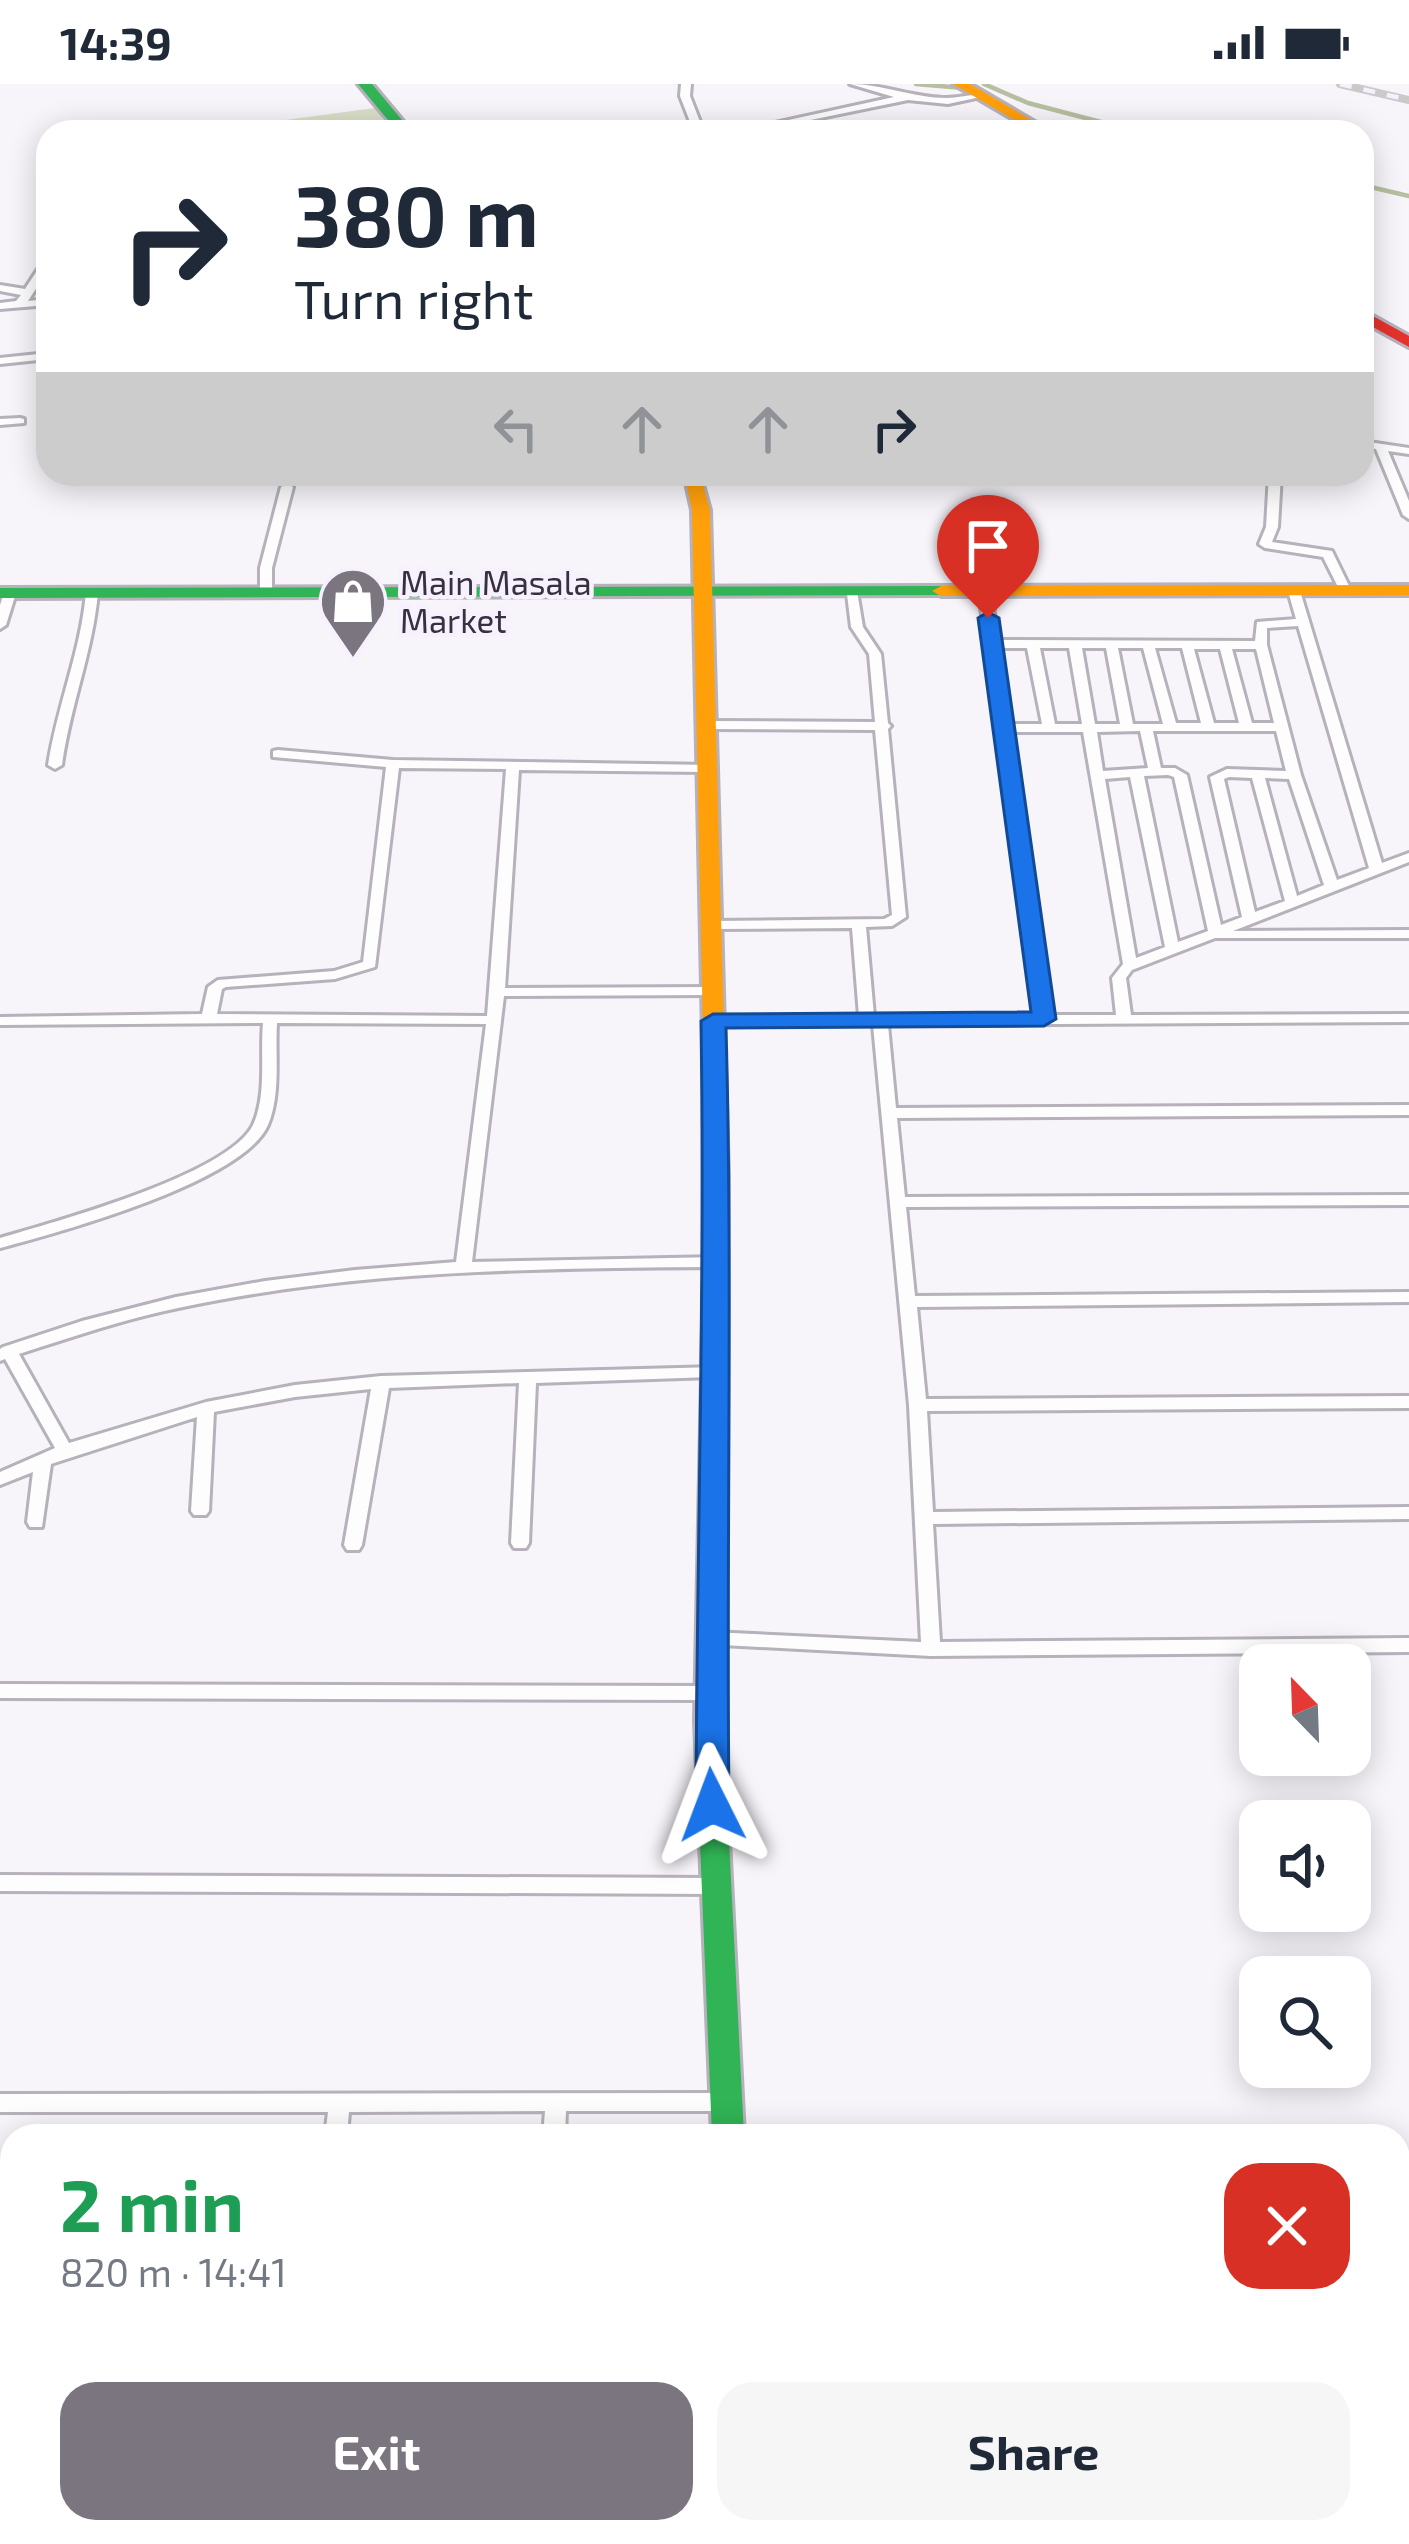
<!DOCTYPE html>
<meta charset="utf-8">
<style>
body{margin:0;font-family:"Exo 2",sans-serif;background:#f6f6f7;color:#1f2937;height:100vh;display:flex;flex-direction:column;font-size:45px;white-space:nowrap}
*{box-sizing:border-box;margin:0}
p{font-size:39px;color:#747a83}
.icon{flex:none;width:66px;height:66px;fill:none;stroke:currentColor;stroke-width:2;stroke-linecap:round;stroke-linejoin:round}
.map{position:relative;flex:1;overflow:hidden}
.drawer{position:absolute;left:0px;top:2040px;width:1410px;height:420px;display:flex;flex-direction:column;background:#fff;border-radius:36px 36px 0 0;box-shadow:0 6px 30px #0003}
.drawer>*{flex:none}
.guide{position:absolute;left:36px;top:36px;width:1338px;height:366px;border-radius:36px;box-shadow:0 6px 30px #0003;background:#fff;color:#1f2937;overflow:hidden}
.needle{width:78px;rotate:337deg}
.tools{position:absolute;left:1239px;top:1560px;display:grid;gap:24px}
.tools a{display:grid;place-items:center;width:132px;height:132px;border-radius:24px;background:#fff;box-shadow:0 6px 30px #0003;font-size:60px}
.pin{position:absolute;display:grid;place-items:center;width:102px;height:102px;color:#fff;margin:-123px -51px;border-radius:50% 50% 50% 0;rotate:-45deg;box-shadow:0 0 12px #0007}
.pin .icon{rotate:45deg}
.me{position:absolute;width:132px;margin:-66px;rotate:357deg;stroke-linejoin:round;filter:drop-shadow(0 0 9px #0008)}
.turn{display:flex;align-items:center;gap:42px;height:252px;padding:0 60px;font-size:54px}
.turn .icon{width:156px;height:156px;stroke-width:2.5}
.turn b{display:block;font-size:84px;line-height:102px}
.lanes{display:flex;align-items:center;height:114px;padding:0 60px;background:#0003;justify-content:center;gap:60px;direction:ltr}
.lanes .off{opacity:.35}
.round{display:grid;place-items:center;flex:none;width:126px;height:126px;border-radius:36px;background:#f6f6f7}
.headline{display:flex;align-items:center;justify-content:space-between;height:204px;padding:0 60px}
h1{font-size:72px;font-weight:700;line-height:90px;color:#1e9e55}
.cta{display:flex;gap:24px;margin-top:auto;padding:24px 60px}
.cta a{flex:1;height:138px;border-radius:36px;background:#7a757f;color:#fff;font-size:48px;font-weight:700;line-height:138px;text-align:center}
.cta a+a{background:#f6f6f7;color:#1f2937}
.status{display:flex;justify-content:space-between;align-items:center;height:84px;padding:0 60px;background:#fff;direction:ltr}
.status svg{height:33px;fill:currentColor}
.map>svg:first-child{display:block}
.green{fill:#d9dfc8}
.lines{fill:none;stroke-linecap:round;stroke-linejoin:round}
.stream{stroke:#b7bfa0;stroke-width:4.5}
.street-casing{stroke:#b6b1ba;stroke-width:6}
.fast-casing{stroke:#b6b1ba;stroke-width:6}
.slow-casing{stroke:#b6b1ba;stroke-width:6}
.jam-casing{stroke:#b6b1ba;stroke-width:6}
.street{fill:#fefdfe;fill-rule:evenodd}
.fast{fill:#30b455;fill-rule:evenodd}
.slow{fill:#ff9f0a;fill-rule:evenodd}
.jam{fill:#e5322d;fill-rule:evenodd}
.rail-casing{stroke:#cbcacb;stroke-width:8}
.rail{stroke:#f7f0fe;stroke-width:4.5;stroke-dasharray:12;stroke-linecap:butt}
.route{fill:#1a73e8;stroke:#114b97;stroke-width:3}
.labels{text-anchor:middle;dominant-baseline:central;stroke-width:9;stroke-linejoin:round;paint-order:stroke}
.far-poi-label{font-size:33px;fill:#37303d;stroke:#f7f0fe;text-anchor:start}
</style>
<div class="status"><b>14:39</b><svg viewBox="0 0 49 12"><path d="M0 12V9h3v3zM5 12V6h3v6zM10 12V3h3v9zM15 12V0h3v12zM26 1h20v11H26zM47 4h2v5h-2z"/></svg></div>
<div class="map">
<svg width="1409" height="2460" viewBox="0 0 1409 2460">
<rect width="100%" height="100%" fill="#f7f4fa"/>
<!-- green -->
<path class="green" d="M375 24 392 48H228L233 43Z"/>
<g class="lines">
<!-- stream -->
<path class="stream" d="M916 0 963 4
M984 0 1028 19 1139 48
M1362 101 1409 112"/>
<defs>
<path id="street" d="M681 0H691L690 12 704 48H694L680 12Z
M850 0C883 0 913 14 947 14 960 14 972 9 985 12L948 20 908 16 752 48H733L894 13Z
M48 175V186L28 217 48 215V221L0 225V219L16 217 21 211 0 207V201L25 205 44 176Z
M48 269V275L0 280V274Z
M20 334 24 335V339L0 341V335Z
M1362 357 1409 364V370L1388 367 1409 417V435L1403 431 1376 365 1362 363Z
M1269 390H1281L1278 443 1272 458 1332 467 1351 506 1349 509H1341L1323 473 1265 464 1259 460 1266 443Z
M287 400 293 403 272 484V508L266 512 260 508V484L281 403Z
M1294 503 1300 507 1382 779 1409 769V778L1233 847 1409 846V854H1215L1132 886 1126 894 1131 931 1409 930V938L888 941 896 1024 1409 1021V1031L897 1034 905 1113 1409 1111V1121L906 1123 915 1212 1409 1208V1218L917 1223 926 1315 1409 1312V1324L927 1327 933 1428 1409 1423V1435L933 1440 940 1558 1409 1554V1568L931 1572 704 1560 702 1555 704 1550 711 1548 921 1558 909 1321 873 941H713L706 937 713 933 859 932 852 844 712 845 705 841 712 837 884 835 892 831 875 646 705 645 698 641 705 637 875 638 869 570 851 543 847 510 849 507H857L863 543 881 570 888 639 891 642 888 645 906 833 892 842 866 843 874 932 1036 931 979 509 985 505 991 509 998 556 1255 557 1257 538 1296 535 1288 507ZM1298 542 1369 784 1337 796 1301 691 1267 561V544ZM999 564H1027L1042 640H1010ZM1040 564H1069L1082 640H1055ZM1082 564H1106L1120 640H1095ZM1118 564H1143L1163 640H1133ZM1155 564H1182L1201 639H1176ZM1194 565H1220L1239 639H1214ZM1232 565H1256L1274 639H1252ZM1140 647 1148 684 1103 687 1097 648ZM1153 647H1276L1286 687 1227 685 1210 693 1242 833 1221 841 1187 691 1175 684H1161ZM1011 648H1083L1123 880 1112 894 1116 931H1051ZM1168 691 1174 693 1208 847 1178 858 1144 692ZM1130 693 1165 863 1136 874 1105 695ZM1229 693 1252 694 1285 817 1255 828 1224 695ZM1265 694 1289 695 1324 801 1297 812Z
M92 504 98 508C93 567 70 622 62 681L55 685 48 681C57 622 81 567 86 508Z
M10 505 16 509 6 541 0 545V521L4 509Z
M278 666 393 676 711 681V687L706 688 519 686 505 904 713 903 720 907 713 911 504 912 472 1178 719 1173 727 1178 719 1183C538 1184 356 1186 178 1224 124 1235 72 1253 19 1270L69 1359 206 1318 295 1301 381 1292 717 1283 719 1287 711 1293 536 1299 529 1459 526 1464H514L511 1459 519 1299 389 1304 362 1461 359 1466H347L344 1461 371 1305 295 1313 214 1328 209 1427 206 1431H194L191 1427 197 1333 51 1380 42 1443H30L27 1438 33 1388 0 1401V1388L55 1364 5 1275 0 1277V1265L3 1263 82 1237 176 1213 265 1197 355 1186 456 1178 486 940 277 939C275 972 281 1010 268 1041 243 1098 60 1148 0 1164V1154C54 1138 228 1091 253 1041 267 1011 260 971 263 939L0 941V933L202 930 208 903 218 896 334 887 363 878 386 683 273 673V667ZM399 684 506 685 487 932 217 930 222 905 226 903 335 895 375 883Z
M0 1600 708 1602 715 1604 717 1609 715 1614 708 1616 0 1614Z
M0 1791 718 1794 725 1796 728 1802 725 1808 718 1810 0 1807Z
M728 2009 735 2012 739 2018 735 2024 728 2027H566L565 2052H543L545 2027 349 2028 347 2052H325L328 2028H0V2010Z
M0 2185H12V2205H0Z
M0 2382H12V2404H0Z
M289 2448H313L312 2460H288Z
M520 2448H544L543 2460H519Z"/>
<path id="fast" d="M358 0H372L412 48H398Z
M941 502 950 507 947 511 0 514V504Z
M709 1626 719 1630 723 1637 744 2052H712L695 1637 699 1630Z"/>
<path id="slow" d="M953 0H970L1052 48H1035Z
M684 390H700L710 426 728 1092 717 1099 706 1092 692 426Z
M1409 501V511L941 512 932 507 941 502Z"/>
<path id="jam" d="M1362 226 1409 252V263L1362 237Z
M717 1085 728 1092 723 1637 719 1644 709 1648 699 1644 695 1637 706 1092Z
M719 2448H753V2460H719Z"/>
</defs>
<!-- street casing -->
<use href="#street" class="street-casing"/>
<!-- fast casing -->
<use href="#fast" class="fast-casing"/>
<!-- slow casing -->
<use href="#slow" class="slow-casing"/>
<!-- jam casing -->
<use href="#jam" class="jam-casing"/>
<!-- street -->
<use href="#street" class="street"/>
<!-- fast -->
<use href="#fast" class="fast"/>
<!-- slow -->
<use href="#slow" class="slow"/>
<!-- jam -->
<use href="#jam" class="jam"/>
<defs>
<path id="rail" d="M1340 0 1409 16"/>
</defs>
<!-- rail casing -->
<use href="#rail" class="rail-casing"/>
<!-- rail -->
<use href="#rail" class="rail"/>
</g>
<!-- route -->
<path class="route" d="M988 528 999 534 1056 935 1044 942 726 944C733 1203 726 1462 729 1721L712 1733 696 1721C697 1459 705 1198 701 937L713 930 1031 928 978 534Z"/>
<!-- icons -->
<defs>
<symbol id="shop-pin" viewBox="-11 -11 22 30"><path d="M0 17L-7.5 6A9.5 9.5 0 1 1 7.5 6Z" fill="#7a757f" stroke="#f7f0fe"/><path d="M-5-2.5h2.3a2.7 3.5 0 0 1 5.4 0H5L5.5 6h-11ZM-1.5-2.5h3a1.5 2.3 0 0 0-3 0Z" fill="#fff"/></symbol>
</defs>
<g fill-rule="evenodd">
<use href="#shop-pin" x="315" y="479" width="76" height="104"/>
</g>
<g class="labels">
<!-- far-poi labels -->
<g class="far-poi-label">
<text x="400" y="498">Main Masala<tspan x="400" dy="38">Market</tspan></text>
</g>
</g>
</svg>
<div class="tools">
<a><svg class="needle" viewBox="-14 -14 28 28"><path d="M0-13l5 13h-10z" fill="#e53935"/><path d="M0 13l5-13h-10z" fill="#747a83"/></svg></a>
<a><svg class="icon" aria-label="sound" viewBox="0 0 24 24"><path d="M4 9h4l5-4v14l-5-4H4zM17 9q2 3 0 6"/></svg></a>
<a><svg class="icon" aria-label="search" viewBox="0 0 24 24"><circle cx="10" cy="10" r="6"/><path d="M15 15l6 6"/></svg></a>
</div>
<div class="pin" style="left:988px;top:534px;background:#d93025"><svg class="icon" aria-label="arrive" viewBox="0 0 24 24"><path d="M6 21V4h12l-3 4 3 4H6"/></svg></div>
<svg class="me" style="left:712px;top:1721px" viewBox="-20 -20 40 40"><path d="M0-17L14 15 0 8-14 15z" fill="#1a73e8" stroke="#fff" stroke-width="4"/></svg>
<div class="guide">
<div class="turn"><svg class="icon" aria-label="right" viewBox="0 0 24 24"><path d="M7 20v-9h11M14 6l5 5-5 5"/></svg><div><b>380 m</b>Turn right</div></div>
<div class="lanes"><svg class="icon off" aria-label="left" viewBox="0 0 24 24"><path d="M17 20v-9H6M10 6l-5 5 5 5"/></svg><svg class="icon off" aria-label="ahead" viewBox="0 0 24 24"><path d="M12 20V5M6 11l6-6 6 6"/></svg><svg class="icon off" aria-label="ahead" viewBox="0 0 24 24"><path d="M12 20V5M6 11l6-6 6 6"/></svg><svg class="icon" aria-label="right" viewBox="0 0 24 24"><path d="M7 20v-9h11M14 6l5 5-5 5"/></svg></div>
</div>
<section class="drawer">
<div class="headline"><div><h1>2 min</h1><p>820 m · 14:41</p></div><a class="round" style="background:#d93025;color:#fff"><svg class="icon" aria-label="close" viewBox="0 0 24 24"><path d="M6 6l12 12M18 6L6 18"/></svg></a></div>
<div class="cta"><a>Exit</a><a>Share</a></div>
</section>
</div>
